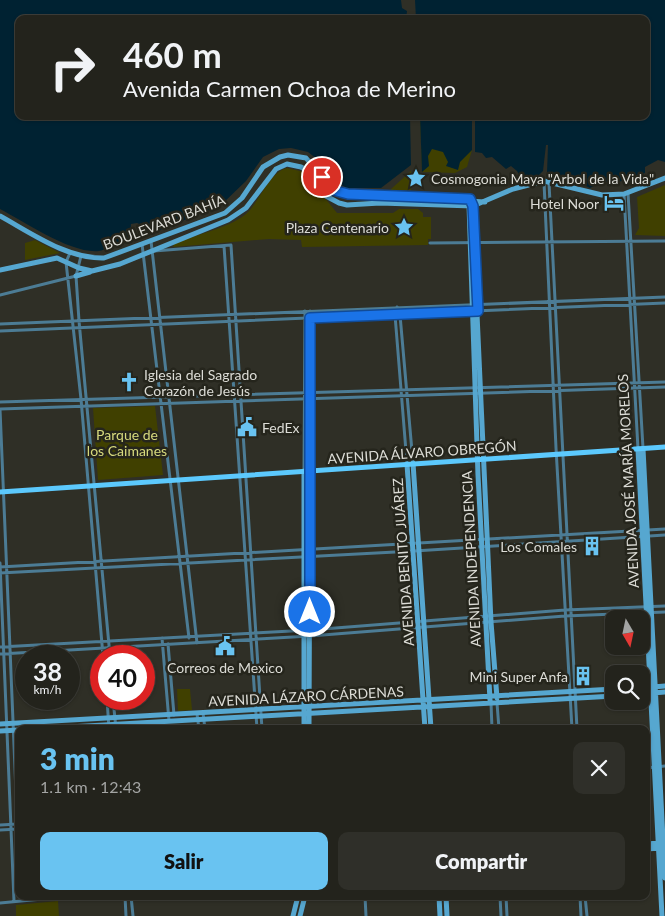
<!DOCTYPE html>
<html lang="es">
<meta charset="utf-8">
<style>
body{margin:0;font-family:Lato,sans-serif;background:#2f2f29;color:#f1f3f6;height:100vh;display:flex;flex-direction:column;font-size:19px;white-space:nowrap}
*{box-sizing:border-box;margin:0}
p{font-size:16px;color:#a3a4a3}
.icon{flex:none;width:28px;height:28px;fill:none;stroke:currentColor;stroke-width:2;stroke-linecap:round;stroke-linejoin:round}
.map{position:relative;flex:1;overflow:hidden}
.panel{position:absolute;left:15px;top:725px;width:635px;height:175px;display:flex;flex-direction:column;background:#23231c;border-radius:10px;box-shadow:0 1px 4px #0004,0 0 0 1px #40403b}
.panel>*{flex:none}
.banner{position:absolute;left:15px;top:15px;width:635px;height:105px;border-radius:10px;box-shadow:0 1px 4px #0004,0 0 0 1px #40403b;background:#23231c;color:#f1f3f6;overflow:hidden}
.needle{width:32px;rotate:171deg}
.fabs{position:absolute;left:605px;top:610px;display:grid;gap:10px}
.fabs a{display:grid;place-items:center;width:45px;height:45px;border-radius:10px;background:#23231c;box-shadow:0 1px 4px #0004,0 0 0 1px #40403b;font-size:25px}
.speed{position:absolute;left:15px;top:645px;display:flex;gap:10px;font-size:25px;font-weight:700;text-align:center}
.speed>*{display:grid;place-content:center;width:65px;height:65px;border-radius:50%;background:#23231c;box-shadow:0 1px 4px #0004,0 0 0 1px #40403b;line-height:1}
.speed small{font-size:12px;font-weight:400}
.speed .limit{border:8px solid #d22;background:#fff;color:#111}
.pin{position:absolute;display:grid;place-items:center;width:42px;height:42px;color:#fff;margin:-21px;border:2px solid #fff;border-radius:50%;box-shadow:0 1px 5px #0007}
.me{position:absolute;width:55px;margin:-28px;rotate:0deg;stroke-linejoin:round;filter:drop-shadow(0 0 4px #0008)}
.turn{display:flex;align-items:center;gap:18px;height:105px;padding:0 25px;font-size:22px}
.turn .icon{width:65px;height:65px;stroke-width:2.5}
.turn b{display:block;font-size:35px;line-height:42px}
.round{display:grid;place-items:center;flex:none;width:52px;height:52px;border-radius:10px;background:#2f2f29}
.summary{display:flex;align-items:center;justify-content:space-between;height:85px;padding:0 25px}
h1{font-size:30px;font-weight:800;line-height:38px;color:#69c3f1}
.primary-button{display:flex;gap:10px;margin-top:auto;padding:10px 25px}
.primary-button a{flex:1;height:58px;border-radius:10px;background:#69c3f1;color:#111;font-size:20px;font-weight:800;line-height:58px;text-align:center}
.primary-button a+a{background:#2f2f29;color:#f1f3f6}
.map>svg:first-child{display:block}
.green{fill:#404000}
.water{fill:#002232}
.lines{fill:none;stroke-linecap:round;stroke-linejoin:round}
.street{stroke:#4c7c95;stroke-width:3}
.secondary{stroke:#56a7d0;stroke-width:5}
.primary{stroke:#5cc9fd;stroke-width:5}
.route-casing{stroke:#114b97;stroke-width:12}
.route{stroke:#1a73e8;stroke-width:9}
.labels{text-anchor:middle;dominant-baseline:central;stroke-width:5;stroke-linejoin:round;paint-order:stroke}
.poi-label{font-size:14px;fill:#dcdcd6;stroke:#25251c;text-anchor:end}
.street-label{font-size:14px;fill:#dcdcd6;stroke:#25251c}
.park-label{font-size:14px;fill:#d7da7d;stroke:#25251c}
</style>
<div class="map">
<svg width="665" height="916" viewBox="0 0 665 916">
<rect width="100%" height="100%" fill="#2f2f26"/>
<!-- green -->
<path class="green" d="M420 116H472V150L467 167 455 173 422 172Z
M287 168 304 172 337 213H393L399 209H418L423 213V217H431V239H428V245L302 247 301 240 269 239 173 247 174 243C195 235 234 227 249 211 260 199 271 171 287 168Z
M411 171V190H390Z
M665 185V236L635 235 639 228 637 197Z
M35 240 60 253 25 260V243Z
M155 406 163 475 98 480 93 408Z
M177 689H190L192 710 178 711Z
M58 901 59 916H16V905Z"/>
<!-- water -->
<path class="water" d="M0 0H401L402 8 407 11 406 19H19V116H410L411 165 381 188H347L333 180 321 162 308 152 291 148 279 149 263 157 246 181 221 205 160 230 156 221 144 226 137 223 131 224 130 236C124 239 104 251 99 251 71 254 25 222 0 209Z
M415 0H665V162L658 160 645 167V173L631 177 626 182 621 181 611 186 605 180 590 188 575 181 568 183 557 174 550 175 547 173 548 145H546L543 171 539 175 521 178 517 171 511 166 506 169 492 157 486 158 482 153 475 152V116H646V19H416Z
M420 116H472V150L460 162 458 170 446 166 448 162 443 152 432 149 428 156 429 166 422 172Z"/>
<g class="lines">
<!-- street -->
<path class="street" d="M544 182 556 448 572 729
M549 183 577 729
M628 193 643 448
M624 194 638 449
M151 241 197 643
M430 243 665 241
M142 244 189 638
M224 246 257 729
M154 251 231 245 262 729
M70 253 66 262 81 399 103 656
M81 256 76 276 79 321 110 656
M0 295 76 276
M397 307 395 315 407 464
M398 308 400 315 413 463
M310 311V470
M0 324 665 297
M0 331 665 303
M0 402 665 382
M0 409 665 387
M0 409 19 865
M304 471 305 311
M0 563 14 901
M0 567 665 529
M0 573 414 551 665 535
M162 638 169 721
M168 644 174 715
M0 647 310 630 565 610 665 606
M0 654 310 636 565 616 665 612
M107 699 109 729
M113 699 116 729
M491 703 492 729
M497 703 499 729
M203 713 205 729
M197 714 199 729
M646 768 665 766
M0 825 18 824
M0 830 19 829
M125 896 126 916
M131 896 133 916
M365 896 366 916
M500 896 501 916
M506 896 507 916
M580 896 581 916
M585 896 587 916
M0 903 74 896"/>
<!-- secondary -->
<path class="secondary" d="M472 204 491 622 497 698
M469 205 478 475 490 700
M0 216C31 233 67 259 104 258L225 213 242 198 263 167 280 157 288 155 306 158 333 190 348 194 485 202
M0 270 57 258 79 268 92 271 120 264 228 220 246 208 276 169 287 164 301 167 306 170 324 195 339 203 347 205 380 203 473 206 513 189 544 181 602 195 624 194 665 178
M76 276 90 272
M638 449 662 916
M643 449 665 878
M413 463 431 729
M407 464 425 729
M304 471V729
M641 688 665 686
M641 694 665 692
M0 724 614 689
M34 729 614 696
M309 729 310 470
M0 731 19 730
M646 844 660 843
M646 849 661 848
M439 896 440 916
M446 896 447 916
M293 916 298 896
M300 916 305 896"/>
<!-- primary -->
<path class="primary" d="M0 492 665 447"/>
</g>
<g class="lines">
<defs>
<path id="route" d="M310 612V318L478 311 473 206 470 199 348 194 333 190 322 177"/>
</defs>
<!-- route casing -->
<use href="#route" class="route-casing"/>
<!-- route -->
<use href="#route" class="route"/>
</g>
<!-- icons -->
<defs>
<symbol id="sight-bare" viewBox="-9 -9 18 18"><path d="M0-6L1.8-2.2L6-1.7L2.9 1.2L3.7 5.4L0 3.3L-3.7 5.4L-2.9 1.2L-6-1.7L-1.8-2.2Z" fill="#69c3f1" stroke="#25251c" stroke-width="2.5" paint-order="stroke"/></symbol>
<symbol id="hotel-bare" viewBox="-9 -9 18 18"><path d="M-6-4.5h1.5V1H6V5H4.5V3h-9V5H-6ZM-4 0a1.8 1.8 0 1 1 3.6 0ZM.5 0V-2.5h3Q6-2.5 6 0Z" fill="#69c3f1" stroke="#25251c" stroke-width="2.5" paint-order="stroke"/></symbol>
<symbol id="church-bare" viewBox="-9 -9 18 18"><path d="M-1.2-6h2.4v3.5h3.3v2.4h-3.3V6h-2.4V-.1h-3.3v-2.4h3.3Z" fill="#69c3f1" stroke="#25251c" stroke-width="2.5" paint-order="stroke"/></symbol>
<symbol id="civic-bare" viewBox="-9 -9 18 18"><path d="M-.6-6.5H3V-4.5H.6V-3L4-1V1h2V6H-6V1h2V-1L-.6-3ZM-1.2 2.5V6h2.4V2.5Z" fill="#69c3f1" stroke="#25251c" stroke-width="2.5" paint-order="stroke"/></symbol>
<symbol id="building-bare" viewBox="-9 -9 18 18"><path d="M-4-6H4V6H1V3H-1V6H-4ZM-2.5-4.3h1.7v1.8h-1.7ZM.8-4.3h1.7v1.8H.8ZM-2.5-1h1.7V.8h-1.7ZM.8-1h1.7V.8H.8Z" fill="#69c3f1" stroke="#25251c" stroke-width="2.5" paint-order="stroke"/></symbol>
</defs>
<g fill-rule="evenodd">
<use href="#sight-bare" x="402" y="164" width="28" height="28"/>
<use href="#hotel-bare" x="600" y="189" width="28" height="28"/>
<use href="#sight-bare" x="390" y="213" width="28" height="28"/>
<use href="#church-bare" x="115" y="368" width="28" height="28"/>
<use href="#civic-bare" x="233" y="413" width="28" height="28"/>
<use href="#building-bare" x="578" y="532" width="28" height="28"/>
<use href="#civic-bare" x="211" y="632" width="28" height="28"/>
<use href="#building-bare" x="569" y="662" width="28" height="28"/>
</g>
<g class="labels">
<!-- poi labels -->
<g class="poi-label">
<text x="431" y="178" text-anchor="start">Cosmogonia Maya "Arbol de la Vida"</text>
<text x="599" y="203">Hotel Noor</text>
<text x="389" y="227">Plaza Centenario</text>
<text x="144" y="374" text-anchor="start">Iglesia del Sagrado<tspan x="144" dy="16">Corazón de Jesús</tspan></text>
<text x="262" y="427" text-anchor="start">FedEx</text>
<text x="577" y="546">Los Comales</text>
<text x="225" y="667" text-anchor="middle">Correos de Mexico</text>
<text x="568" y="676">Mini Super Anfa</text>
</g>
<!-- street labels -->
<g class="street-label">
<text transform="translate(164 222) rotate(-21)">BOULEVARD BAHÍA</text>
<text transform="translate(422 452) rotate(-4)">AVENIDA ÁLVARO OBREGÓN</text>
<text transform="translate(628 481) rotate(-93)">AVENIDA JOSÉ MARÍA MORELOS</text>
<text transform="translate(471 559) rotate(-93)">AVENIDA INDEPENDENCIA</text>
<text transform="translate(403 562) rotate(-94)">AVENIDA BENITO JUÁREZ</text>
<text transform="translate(306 696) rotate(-3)">AVENIDA LÁZARO CÁRDENAS</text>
</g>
<!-- park labels -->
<g class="park-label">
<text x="127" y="434">Parque de<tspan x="127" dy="16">los Caimanes</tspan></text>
</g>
</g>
</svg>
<div class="fabs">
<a><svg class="needle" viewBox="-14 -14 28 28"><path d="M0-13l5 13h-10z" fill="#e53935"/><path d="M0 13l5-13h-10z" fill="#a3a4a3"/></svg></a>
<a><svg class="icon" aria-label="search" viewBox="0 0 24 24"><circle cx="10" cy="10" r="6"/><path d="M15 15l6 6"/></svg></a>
</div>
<div class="speed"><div>38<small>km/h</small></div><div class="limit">40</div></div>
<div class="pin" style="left:322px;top:177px;background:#d93025"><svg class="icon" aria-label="arrive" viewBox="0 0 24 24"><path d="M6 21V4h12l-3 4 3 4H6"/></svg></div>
<svg class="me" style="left:310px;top:612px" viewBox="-20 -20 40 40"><circle r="17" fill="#1a73e8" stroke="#fff" stroke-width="3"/><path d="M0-11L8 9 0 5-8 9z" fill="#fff"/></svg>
<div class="banner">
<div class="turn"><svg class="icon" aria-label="right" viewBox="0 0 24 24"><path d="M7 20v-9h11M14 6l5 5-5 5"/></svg><div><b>460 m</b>Avenida Carmen Ochoa de Merino</div></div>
</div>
<section class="panel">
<div class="summary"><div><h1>3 min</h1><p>1.1 km · 12:43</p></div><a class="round"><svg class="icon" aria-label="close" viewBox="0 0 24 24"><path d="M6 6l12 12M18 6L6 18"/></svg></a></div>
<div class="primary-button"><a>Salir</a><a>Compartir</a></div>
</section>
</div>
